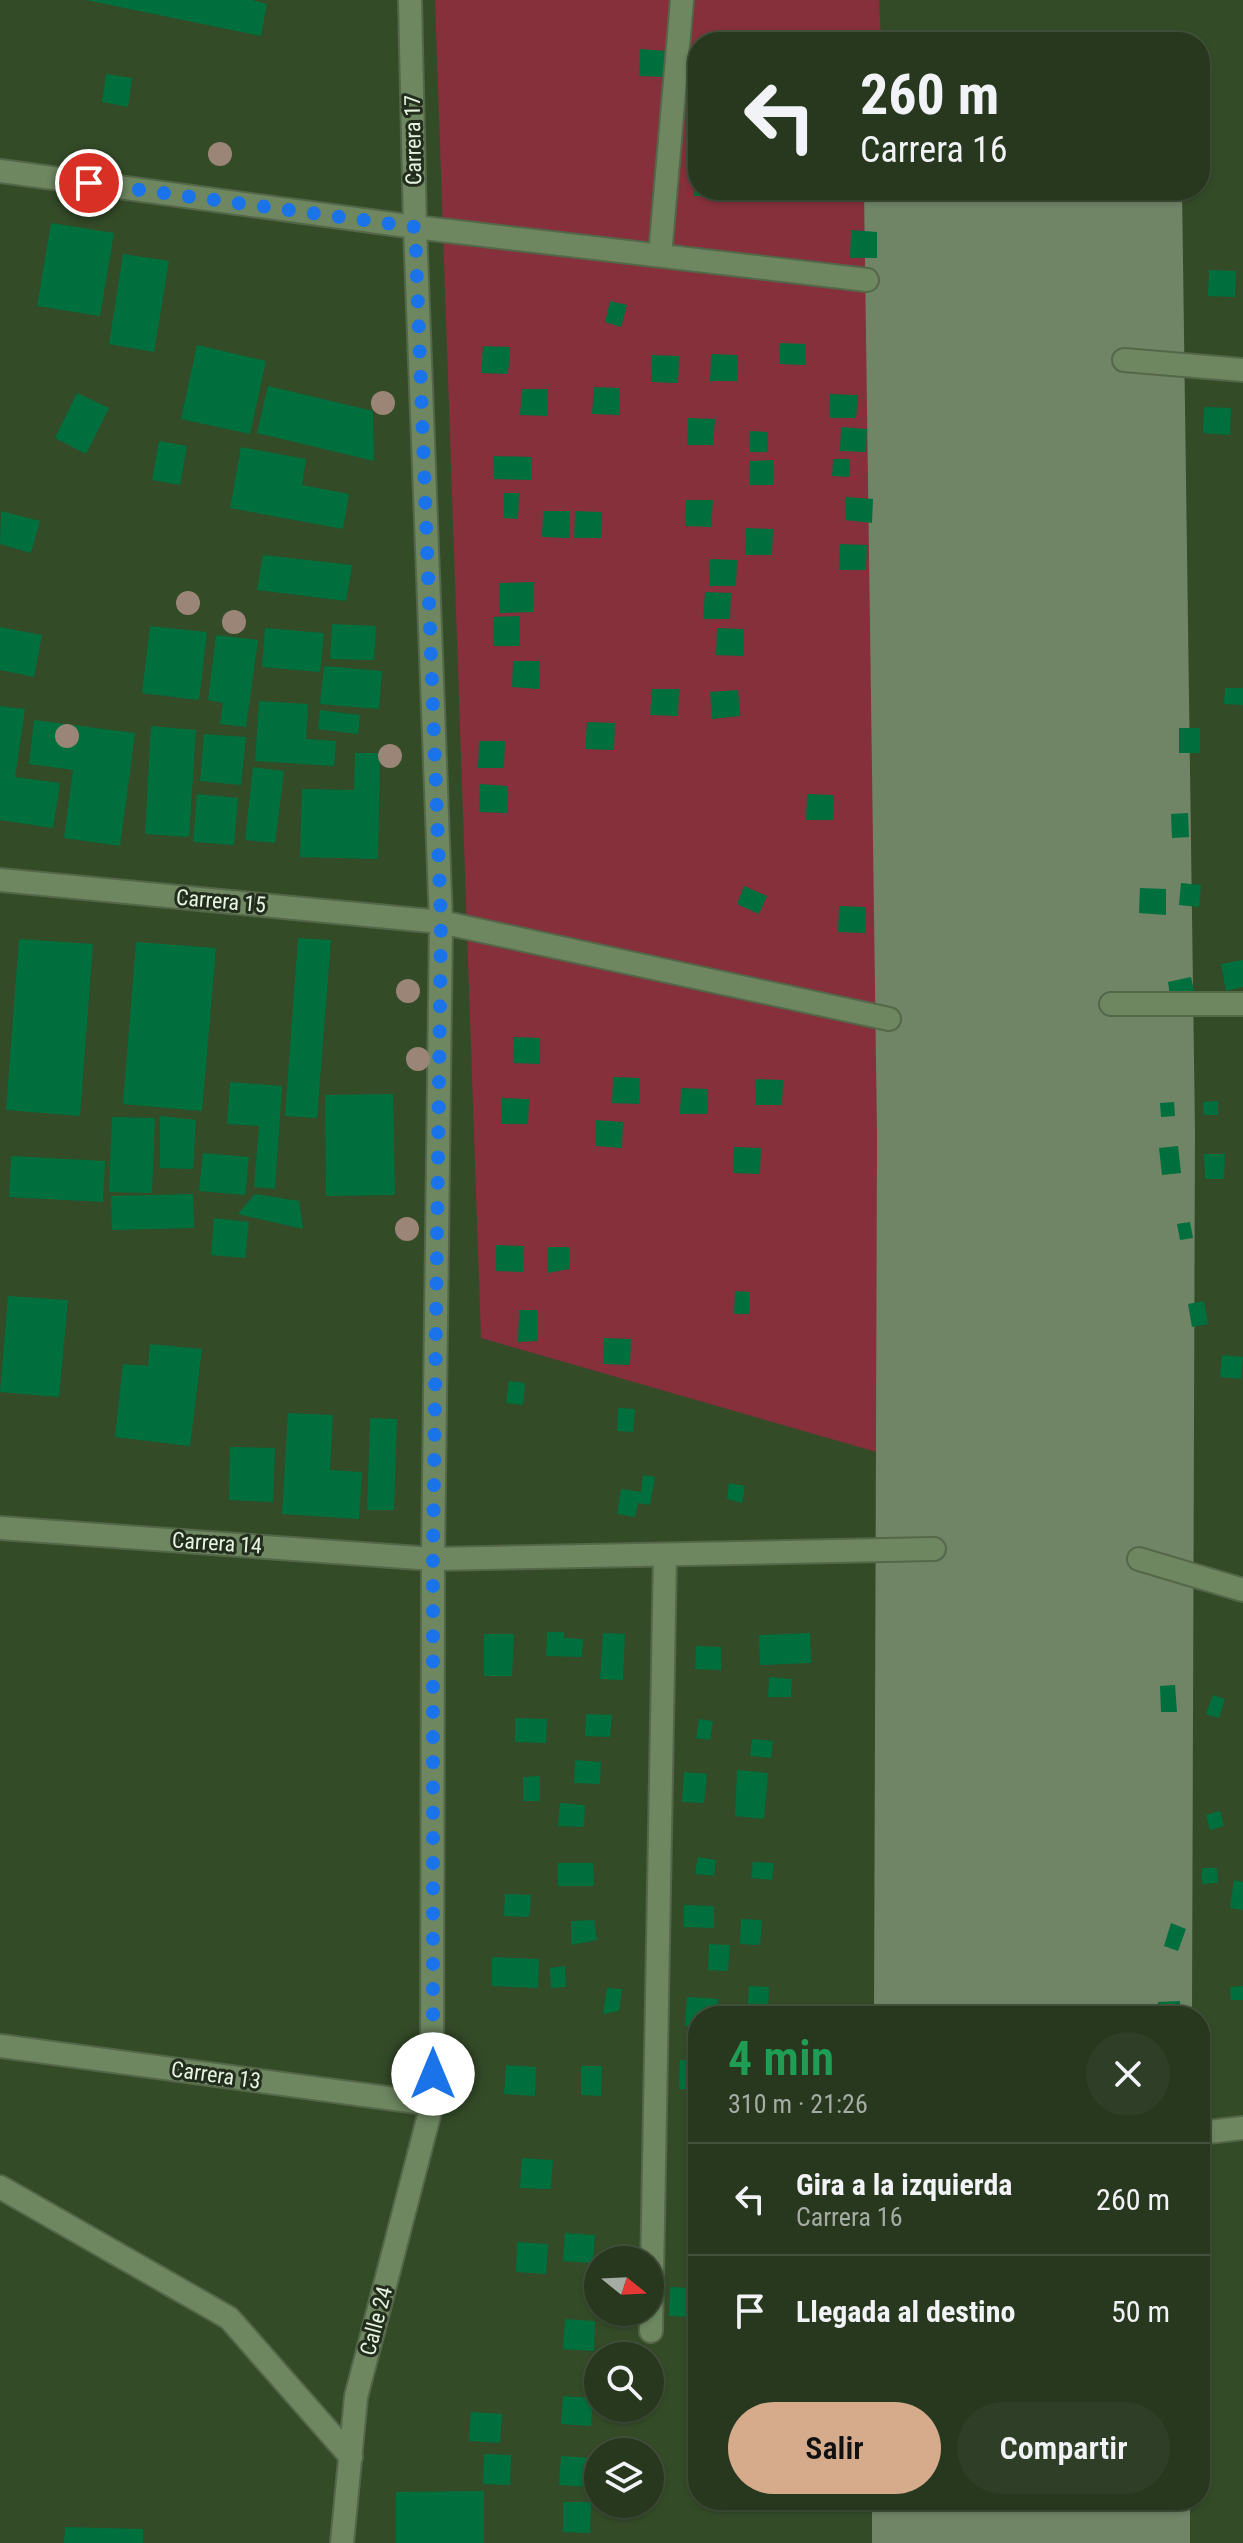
<!DOCTYPE html>
<html lang="es">
<meta charset="utf-8">
<style>
body{margin:0;font-family:"Roboto Condensed",sans-serif;background:#2f3f27;color:#f1f3f6;height:100vh;display:flex;flex-direction:column;font-size:30px;white-space:nowrap}
*{box-sizing:border-box;margin:0}
p{font-size:26px;color:#a4aca4}
.icon{flex:none;width:44px;height:44px;fill:none;stroke:currentColor;stroke-width:2;stroke-linecap:round;stroke-linejoin:round}
.map{position:relative;flex:1;overflow:hidden}
.details{position:absolute;left:688px;top:2006px;width:522px;height:504px;display:flex;flex-direction:column;background:#27381e;border-radius:32px;box-shadow:0 2px 6px #0004,0 0 0 2px #43523c}
.details>*{flex:none}
.top-card{position:absolute;left:688px;top:32px;width:522px;height:168px;border-radius:32px;box-shadow:0 2px 6px #0004,0 0 0 2px #43523c;background:#27381e;color:#f1f3f6;overflow:hidden}
.needle{width:52px;rotate:108deg}
.tools{position:absolute;left:584px;top:2246px;display:grid;gap:16px}
.tools a{display:grid;place-items:center;width:80px;height:80px;border-radius:50%;background:#27381e;box-shadow:0 2px 6px #0004,0 0 0 2px #43523c;font-size:40px}
.pin{position:absolute;display:grid;place-items:center;width:68px;height:68px;color:#fff;margin:-34px;border:4px solid #fff;border-radius:50%;box-shadow:0 2px 8px #0007}
.me{position:absolute;width:88px;margin:-44px;rotate:0deg;stroke-linejoin:round;filter:drop-shadow(0 0 6px #0008)}
.turn{display:flex;align-items:center;gap:28px;height:168px;padding:0 40px;font-size:36px}
.turn .icon{width:104px;height:104px;stroke-width:2.5}
.turn b{display:block;font-size:56px;line-height:68px}
.round{display:grid;place-items:center;flex:none;width:84px;height:84px;border-radius:42px;background:#2f3f27}
.headline{display:flex;align-items:center;justify-content:space-between;height:136px;padding:0 40px}
h1{font-size:48px;font-weight:600;line-height:60px;color:#1e9e55}
.button{display:flex;gap:16px;margin-top:auto;padding:16px 40px}
.button a{flex:1;height:92px;border-radius:48px;background:#d6ab8b;color:#111;font-size:32px;font-weight:600;line-height:92px;text-align:center}
.button a+a{background:#2f3f27;color:#f1f3f6}
ul{padding:0;list-style:none}
li{display:flex;align-items:center;gap:24px;height:112px;padding:0 40px;border-top:2px solid #43523c}
li div{flex:1}
li b{display:block;font-size:30px}
li em{font-style:normal}
.map>svg:first-child{display:block}
.green{fill:#85303b}
.lines{fill:none;stroke-linecap:round;stroke-linejoin:round}
.runway{stroke:#708466;stroke-width:318}
.building{fill:#006f3e}
.minor-casing{stroke:#546749;stroke-width:26}
.minor{stroke:#6e8761;stroke-width:22}
.tree{fill:#9b8577}
.route{stroke:#1a73e8;stroke-width:14;stroke-dasharray:0 25.2}
.labels{text-anchor:middle;dominant-baseline:central;stroke-width:6;stroke-linejoin:round;paint-order:stroke}
.street-label{font-size:22px;fill:#e5f4df;stroke:#232d1e}
</style>
<div class="map">
<svg width="1243" height="2543" viewBox="0 0 1243 2543">
<rect width="100%" height="100%" fill="#344b28"/>
<!-- green -->
<path class="green" d="M435 0H879L881 42H698V190H888L946 1472 481 1338Z"/>
<g class="lines">
<!-- runway -->
<path class="runway" d="M1023 190 1036 1133 1033 2016
M1031 2543V2500"/>
</g>
<!-- building -->
<path class="building" d="M86 0H252L267 4 261 36Z
M640 49 667 51 665 77 639 76Z
M106 74 132 78 128 107 102 102Z
M695 169H698V190H721V197L694 196Z
M51 223 114 233 100 316 37 306Z
M851 230 877 232V258H850Z
M123 254 169 261 154 352 109 344Z
M1209 270 1236 271 1235 297 1208 296Z
M610 301 627 305 621 327 605 322Z
M780 343 805 344V365L779 364Z
M197 345 266 361 250 434 181 419Z
M483 346 510 347 508 374 481 373Z
M711 354 738 355 737 381H710Z
M652 355 679 356 678 383 651 382Z
M268 386 373 411 374 461 257 433Z
M594 387 620 388 619 415 592 414Z
M522 389H548L547 416 520 415Z
M77 393 109 408 86 454 55 438Z
M830 394 858 395 856 418H830Z
M1204 407 1231 408 1230 435 1203 433Z
M688 418 715 419 713 445H687Z
M841 427 867 429 866 452 840 451Z
M750 431 768 432 767 452H750Z
M159 441 187 446 180 485 152 480Z
M241 447 306 459 302 485 349 494 343 529 230 508Z
M494 456 532 457 531 480 494 479Z
M833 459H850V477L832 476Z
M774 460V485H750V461Z
M504 493H519L518 519 504 518Z
M846 497 873 499 872 523 845 520Z
M686 500H713L711 527 685 526Z
M1 511 40 521 31 553 0 544Z
M543 511H570L569 538 542 537Z
M575 511 602 512 601 538H574Z
M746 528 773 529 772 555H745Z
M840 544 867 545 866 570H839Z
M263 555 352 565 346 601 257 590Z
M710 559 737 560 736 586H709Z
M534 582V612L499 613V583Z
M705 592 731 593 730 619H703Z
M520 616V646H493V617Z
M332 624 376 626 374 660 330 659Z
M150 626 207 632 199 700 142 693Z
M0 627 42 635 34 677 0 670Z
M265 628 324 633 320 672 262 667Z
M717 628 744 629V656L716 655Z
M216 635 258 640 246 727 220 724 223 703 208 700Z
M513 661H540L539 689 512 687Z
M324 666 382 671 379 709 320 704Z
M1225 688H1243V705L1224 704Z
M652 689H679L678 716 650 715Z
M738 690 740 716 712 719 710 692Z
M259 701 308 704 306 739 336 741 334 766 255 761Z
M0 706 25 709 15 777 60 783 53 828 0 820Z
M320 710 360 715 358 734 318 729Z
M34 720 135 733 120 846 64 838 73 770 29 764Z
M587 722 615 723 614 750 585 749Z
M151 726 196 730 189 837 145 834Z
M1179 728H1200V753H1179Z
M204 734 246 737 241 785 200 781Z
M479 741H505L504 768H478Z
M355 753H380L378 859 300 857 302 789 354 790Z
M253 767 284 771 275 843 245 840Z
M480 784 508 786 507 813 479 812Z
M197 794 238 798 234 845 193 842Z
M807 794 834 795 833 820H806Z
M1188 813 1189 837 1172 838 1171 814Z
M1181 883 1201 885 1199 907 1179 905Z
M744 886 767 896 759 914 737 904Z
M1140 888 1166 889V915L1139 913Z
M839 906 866 907 865 933 838 932Z
M298 938 331 940 317 1118 285 1116Z
M19 939 93 944 80 1116 6 1110Z
M136 942 216 948 202 1111 123 1104Z
M1243 960V987L1226 991 1221 964Z
M1191 977 1194 991 1170 996 1168 982Z
M514 1037 540 1038V1064L513 1063Z
M613 1077 640 1078 639 1104 612 1103Z
M756 1079 783 1080 782 1105H755Z
M230 1082 282 1086 275 1189 254 1187 259 1126 227 1124Z
M681 1088 708 1089 707 1114H680Z
M393 1094 395 1195 326 1196 325 1095Z
M502 1098 529 1099 528 1124H501Z
M1218 1101V1115H1204L1203 1102Z
M1174 1102 1175 1116 1161 1117 1160 1103Z
M160 1116 196 1120 193 1169 160 1168Z
M112 1117 155 1118 152 1193 109 1192Z
M596 1120 623 1122 622 1148 596 1146Z
M1178 1146 1181 1173 1162 1175 1159 1148Z
M734 1147 761 1148 760 1174 733 1173Z
M203 1153 249 1157 245 1195 199 1191Z
M1204 1154H1225L1224 1179H1205Z
M11 1156 105 1161 103 1202 9 1197Z
M193 1194 194 1228 112 1230 111 1196Z
M255 1194 299 1201 303 1229 238 1214Z
M214 1218 249 1222 245 1258 211 1255Z
M1190 1222 1193 1238 1180 1240 1177 1224Z
M496 1245 524 1246 523 1272 496 1271Z
M548 1247H569V1269L548 1273Z
M735 1291 750 1292 749 1314H734Z
M8 1296 68 1300 59 1397 0 1392Z
M1204 1301 1208 1324 1192 1327 1188 1304Z
M519 1310H537V1341L518 1342Z
M604 1338 631 1339 630 1365 603 1364Z
M150 1344 202 1349 190 1446 115 1437 123 1364 148 1366Z
M1222 1355 1243 1357 1241 1379 1220 1377Z
M509 1381 525 1383 523 1405 506 1403Z
M618 1408 635 1409 633 1432 617 1431Z
M288 1413 333 1415 330 1470 362 1472 359 1519 282 1514Z
M370 1418 397 1419 394 1510H367Z
M230 1447 275 1448 273 1502 229 1500Z
M643 1475 655 1477 650 1505 638 1503 635 1517 617 1514 621 1489 641 1492Z
M729 1483 745 1486 742 1503 727 1499Z
M547 1632H564V1638L583 1639 582 1657 546 1656Z
M603 1633 625 1634 623 1680 600 1679Z
M810 1633 811 1663 760 1665 759 1635Z
M484 1634H514L512 1676H484Z
M696 1646 721 1647V1670L695 1669Z
M769 1677 792 1679 791 1697H768Z
M1175 1685 1177 1712H1161L1160 1686Z
M1213 1695 1225 1699 1219 1718 1206 1714Z
M586 1714 612 1715 610 1737 585 1736Z
M515 1718 547 1719 546 1743 515 1742Z
M699 1719 713 1721 710 1740 696 1738Z
M752 1739 773 1741 771 1758 750 1756Z
M575 1760 601 1762 600 1784 574 1783Z
M737 1770 768 1773 764 1819 735 1816Z
M684 1772 707 1774 704 1803 682 1802Z
M540 1776V1801H523V1777Z
M560 1803 585 1805 584 1827 558 1826Z
M1220 1811 1224 1826 1210 1830 1206 1815Z
M698 1857 716 1860 714 1876 695 1874Z
M753 1862 774 1863 772 1880 751 1878Z
M558 1863H593L594 1886H558Z
M1202 1868H1217L1218 1883 1202 1884Z
M1234 1880 1243 1882V1910L1230 1908Z
M505 1894 531 1895 529 1917 504 1916Z
M684 1905 714 1906V1928L684 1927Z
M741 1919 762 1920 760 1945 740 1944Z
M594 1920 597 1940 571 1945V1921Z
M1171 1923 1186 1929 1178 1951 1164 1946Z
M709 1944 730 1945 728 1971 708 1970Z
M492 1957 539 1959 538 1988 492 1986Z
M565 1966 566 1987 551 1988 550 1968Z
M749 1986 769 1987 768 2013 747 2012Z
M1243 1986V2000H1231L1230 1987Z
M607 1988 622 1989 619 2011 603 2014Z
M687 1997 718 1999 717 2016H698V2026H685Z
M1180 2001V2016H1158V2002Z
M680 2060 698 2061V2090L679 2089Z
M506 2065 536 2067 535 2096 504 2094Z
M581 2066H602L601 2096 581 2095Z
M522 2158 553 2160 551 2189 520 2188Z
M565 2233 595 2235 593 2263 563 2261Z
M517 2242 548 2244 546 2274 516 2272Z
M670 2287 691 2288V2317L669 2316Z
M565 2319 595 2321 594 2351 563 2349Z
M563 2396 593 2398 591 2426 561 2424Z
M471 2412 502 2414 500 2443 469 2441Z
M484 2454 511 2455 510 2485 483 2484Z
M561 2456 592 2458 590 2487 559 2485Z
M484 2491V2543H396V2492Z
M563 2502H591L590 2533 563 2532Z
M65 2527 143 2529V2543H64Z"/>
<g class="lines">
<defs>
<path id="minor" d="M0 171 415 227 867 280
M660 255 682 0
M1124 360 1243 370
M0 880 441 922 889 1019
M1111 1004H1243
M0 1528 433 1559 934 1549
M1139 1559 1243 1590
M0 2046 432 2104
M1200 2133 1243 2128
M0 2187 229 2318 351 2457
M651 2331 665 1555
M342 2543 356 2397 432 2104 433 1559 441 922 415 227 410 0"/>
</defs>
<!-- minor casing -->
<use href="#minor" class="minor-casing"/>
<!-- minor -->
<use href="#minor" class="minor"/>
</g>
<!-- trees -->
<g class="tree">
<circle cx="220" cy="154" r="12"/>
<circle cx="383" cy="403" r="12"/>
<circle cx="188" cy="603" r="12"/>
<circle cx="234" cy="622" r="12"/>
<circle cx="67" cy="736" r="12"/>
<circle cx="390" cy="756" r="12"/>
<circle cx="408" cy="991" r="12"/>
<circle cx="418" cy="1059" r="12"/>
<circle cx="407" cy="1229" r="12"/>
</g>
<g class="lines">
<!-- route -->
<path class="route" d="M89 183 415 227 441 922 433 1559V2074"/>
</g>
<g class="labels">
<!-- street labels -->
<g class="street-label">
<text transform="translate(413 140) rotate(-91)">Carrera 17</text>
<text transform="translate(221 901) rotate(5)">Carrera 15</text>
<text transform="translate(217 1543) rotate(4)">Carrera 14</text>
<text transform="translate(216 2075) rotate(8)">Carrera 13</text>
<text transform="translate(376 2321) rotate(-75)">Calle 24</text>
</g>
</g>
</svg>
<div class="tools">
<a><svg class="needle" viewBox="-14 -14 28 28"><path d="M0-13l5 13h-10z" fill="#e53935"/><path d="M0 13l5-13h-10z" fill="#a4aca4"/></svg></a>
<a><svg class="icon" aria-label="search" viewBox="0 0 24 24"><circle cx="10" cy="10" r="6"/><path d="M15 15l6 6"/></svg></a>
<a><svg class="icon" aria-label="layers" viewBox="0 0 24 24"><path d="M12 4l9 5-9 5-9-5zM3 14l9 5 9-5"/></svg></a>
</div>
<div class="pin" style="left:89px;top:183px;background:#d93025"><svg class="icon" aria-label="arrive" viewBox="0 0 24 24"><path d="M6 21V4h12l-3 4 3 4H6"/></svg></div>
<svg class="me" style="left:433px;top:2074px" viewBox="-20 -20 40 40"><circle r="19" fill="#fff"/><path d="M0-13L10 11 0 6-10 11z" fill="#1a73e8"/></svg>
<div class="top-card">
<div class="turn"><svg class="icon" aria-label="left" viewBox="0 0 24 24"><path d="M17 20v-9H6M10 6l-5 5 5 5"/></svg><div><b>260 m</b>Carrera 16</div></div>
</div>
<section class="details">
<div class="headline"><div><h1>4 min</h1><p>310 m · 21:26</p></div><a class="round"><svg class="icon" aria-label="close" viewBox="0 0 24 24"><path d="M6 6l12 12M18 6L6 18"/></svg></a></div>
<ul>
<li><svg class="icon" aria-label="left" viewBox="0 0 24 24"><path d="M17 20v-9H6M10 6l-5 5 5 5"/></svg><div><b>Gira a la izquierda</b><p>Carrera 16</p></div><em>260 m</em></li>
<li><svg class="icon" aria-label="arrive" viewBox="0 0 24 24"><path d="M6 21V4h12l-3 4 3 4H6"/></svg><div><b>Llegada al destino</b></div><em>50 m</em></li>
</ul>
<div class="button"><a>Salir</a><a>Compartir</a></div>
</section>
</div>
